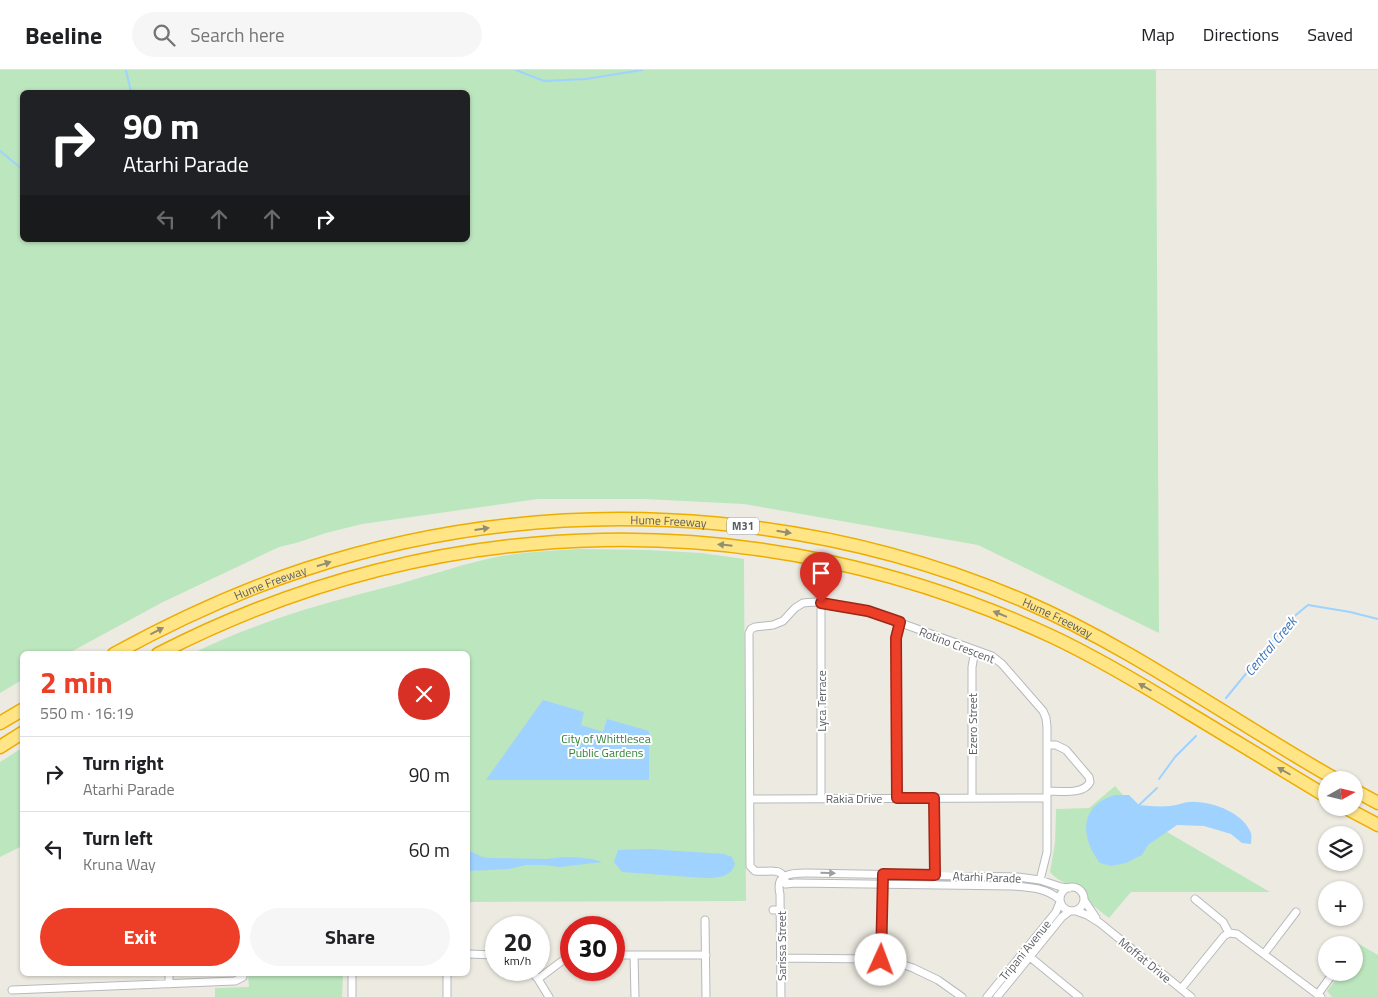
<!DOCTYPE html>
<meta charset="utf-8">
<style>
body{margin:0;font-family:"Titillium Web",sans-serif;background:#f6f6f6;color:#202124;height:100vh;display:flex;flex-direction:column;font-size:19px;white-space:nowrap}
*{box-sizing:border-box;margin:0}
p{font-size:16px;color:#757577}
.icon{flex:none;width:28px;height:28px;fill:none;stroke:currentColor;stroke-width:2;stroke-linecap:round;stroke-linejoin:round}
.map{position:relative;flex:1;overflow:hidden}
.drawer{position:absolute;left:20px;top:581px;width:450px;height:325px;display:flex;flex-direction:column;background:#fff;border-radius:8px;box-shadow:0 1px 4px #0004}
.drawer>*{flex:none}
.guide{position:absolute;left:20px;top:20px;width:450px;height:152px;border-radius:8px;box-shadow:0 1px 4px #0004;background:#202124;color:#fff;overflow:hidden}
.needle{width:32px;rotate:82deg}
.fabs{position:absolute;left:1318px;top:701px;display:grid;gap:10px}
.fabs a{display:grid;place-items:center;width:45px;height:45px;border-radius:50%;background:#fff;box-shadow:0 1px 4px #0004;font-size:25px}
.speed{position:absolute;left:485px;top:846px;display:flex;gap:10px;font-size:25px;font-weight:700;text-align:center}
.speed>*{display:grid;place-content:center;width:65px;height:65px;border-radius:50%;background:#fff;box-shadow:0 1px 4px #0004;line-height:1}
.speed small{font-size:12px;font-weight:400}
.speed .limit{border:8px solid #d22;background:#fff;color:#111}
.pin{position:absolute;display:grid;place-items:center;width:42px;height:42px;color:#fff;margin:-51px -21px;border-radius:50% 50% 50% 0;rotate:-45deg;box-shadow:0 0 5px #0007}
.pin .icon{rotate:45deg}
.me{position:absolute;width:55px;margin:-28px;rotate:2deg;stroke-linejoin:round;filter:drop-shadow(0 0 4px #0008)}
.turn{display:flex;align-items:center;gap:18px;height:105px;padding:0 20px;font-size:22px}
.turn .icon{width:65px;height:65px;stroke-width:2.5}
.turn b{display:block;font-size:35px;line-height:42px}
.lanes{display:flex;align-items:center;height:48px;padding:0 20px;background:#0003;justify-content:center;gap:25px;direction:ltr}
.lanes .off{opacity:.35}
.round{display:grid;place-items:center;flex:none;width:52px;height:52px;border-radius:26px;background:#f6f6f6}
.headline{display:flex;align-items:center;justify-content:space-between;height:85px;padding:0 20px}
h1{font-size:30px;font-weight:700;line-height:38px;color:#ed3e27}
.action{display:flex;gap:10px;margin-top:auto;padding:10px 20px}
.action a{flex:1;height:58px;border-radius:30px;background:#ed3e27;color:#fff;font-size:20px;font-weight:700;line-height:58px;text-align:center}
.action a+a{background:#f6f6f6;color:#202124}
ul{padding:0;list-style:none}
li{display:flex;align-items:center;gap:15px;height:75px;padding:0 20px;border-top:1px solid #e0e0e0}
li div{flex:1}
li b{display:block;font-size:19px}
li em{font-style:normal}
header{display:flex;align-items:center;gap:30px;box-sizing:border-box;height:70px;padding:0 25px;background:#fff;border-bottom:1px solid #e0e0e0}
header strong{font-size:24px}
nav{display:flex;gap:28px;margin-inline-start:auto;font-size:18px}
.search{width:350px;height:45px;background:#f6f6f6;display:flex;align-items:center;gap:12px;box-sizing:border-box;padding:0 18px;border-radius:28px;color:#757577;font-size:19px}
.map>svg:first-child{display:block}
.green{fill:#bce6be;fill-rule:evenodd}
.water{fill:#9fd2ff}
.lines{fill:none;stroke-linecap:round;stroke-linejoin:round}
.stream{stroke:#9fd2ff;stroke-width:2}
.street-casing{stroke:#b7b9be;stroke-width:9}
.highway-casing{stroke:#eeac00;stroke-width:15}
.street{stroke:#fff;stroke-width:7}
.highway{stroke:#ffe586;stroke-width:12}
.oneway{fill:#948d6f}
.oneway2{fill:#9c9ea1}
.route-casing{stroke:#9a2819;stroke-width:12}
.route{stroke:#ed3e27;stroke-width:9}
.labels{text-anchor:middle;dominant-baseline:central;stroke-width:4;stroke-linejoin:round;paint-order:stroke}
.shield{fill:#fff;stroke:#8c8e91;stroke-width:1}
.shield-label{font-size:11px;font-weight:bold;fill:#5a5d62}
.street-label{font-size:12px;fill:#5a5d62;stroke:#fff}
.park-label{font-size:12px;fill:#318238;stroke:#fff}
.water-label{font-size:14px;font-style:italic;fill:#3d76bc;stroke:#fff}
</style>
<header>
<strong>Beeline</strong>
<div class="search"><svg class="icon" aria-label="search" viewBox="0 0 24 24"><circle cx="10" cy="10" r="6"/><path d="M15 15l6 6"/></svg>Search here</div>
<nav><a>Map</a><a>Directions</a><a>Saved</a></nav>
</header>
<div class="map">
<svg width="1378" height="927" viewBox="0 0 1378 927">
<rect width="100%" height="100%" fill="#edebe1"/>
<!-- green -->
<path class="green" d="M0 0H1156L1159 563 978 475 744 434 644 429H538L362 454 326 463 296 473 279 477 163 532 67 584H22V610L0 623ZM468 22V170H22V22Z
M580 479 648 480 701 483 744 489 746 831 468 832V584H191C258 551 327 532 399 514 427 506 454 497 483 490 514 482 548 481 580 479Z
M22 678V776L0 787V692Z
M1115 716 1143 748 1270 822H1131L1109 848 1091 834 1082 818C1071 816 1057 811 1050 802L1055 773 1056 739 1089 738Z
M1350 869 1378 885V927H1332L1327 921 1341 903 1354 902V875H1349Z
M248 904H343L342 927H215V918L249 917Z"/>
<!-- water -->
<path class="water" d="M543 630 584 642 581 655 603 662 607 649 649 661V710H486Z
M1115 725H1129L1139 735C1149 736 1160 737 1170 736 1179 735 1187 731 1196 732 1216 733 1243 743 1251 763 1252 766 1251 770 1251 774L1242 773 1231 764 1204 756 1177 755 1148 775 1142 785 1126 793 1111 796 1100 793C1080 768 1079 735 1115 725Z
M648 779 724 784 732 787 735 794C731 808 716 808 704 808L622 802 614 792 618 780Z
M468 780 482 787 488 788 548 789C561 786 590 787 602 792L560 797 544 795H526L509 799 468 801Z"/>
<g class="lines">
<!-- stream -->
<path class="stream" d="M126 0 131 22
M516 0 544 11 586 9 642 0
M0 81 22 99
M1226 628 1291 549 1308 535 1350 542 1378 549
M1159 709 1175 687 1196 666
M1137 737 1157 718"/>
<defs>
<path id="street" d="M821 533V728
M1047 721C1060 721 1084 725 1090 712L1089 707 1066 680 1056 675H1047
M897 728 896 568 900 552
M934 728 935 808
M972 728V597L975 580
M750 729 1047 728
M786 814C783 795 770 803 755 801L750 796 749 563 751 559 755 557 773 555 783 551 795 538 803 533 814 532 876 544 992 586 1002 594 1043 641 1046 648 1047 657V782L1040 810
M786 814 795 813 1013 816C1029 817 1047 818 1060 830
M1060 829a12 12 0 1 1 24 0a12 12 0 1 1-24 0Z
M1195 829 1223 852 1229 863
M1084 830 1096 848
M773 840H781
M1076 841 1087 845 1100 853 1191 927
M705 850 706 927
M1229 863 1237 864 1321 927
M468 884 496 885
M1264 884 1296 842
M614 885H706
M634 885 635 927
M1030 887 1079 927
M781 888 870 889 898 893 913 898 938 910 962 927
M881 890 883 810
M530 900 538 909 549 927
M169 904V914
M352 904V927
M447 904V927
M538 909 562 891 571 887
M1181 919 1224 866 1229 863
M12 920 235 911 243 907V904
M1318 924 1334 902
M781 927 780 824C775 804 790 803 806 803L1018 807 1040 810 1061 817 1069 818
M987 927 1056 842 1060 832
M997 927 1062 847 1070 841"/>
<g id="highway">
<path id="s1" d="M114 584C176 550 239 521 306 499 538 423 799 434 1024 531 1135 579 1232 651 1337 710"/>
<path d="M158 584C441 438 762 432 1051 566 1098 588 1143 615 1187 642 1233 670 1279 698 1326 726"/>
<path d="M0 653 22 640"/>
<path d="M0 677 22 663"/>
<path d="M1354 720 1378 733"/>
<path d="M1346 738 1378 755"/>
</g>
</defs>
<!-- street casing -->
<use href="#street" class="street-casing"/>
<!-- highway casing -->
<use href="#highway" class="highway-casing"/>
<!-- street -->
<use href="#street" class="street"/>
<!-- highway -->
<use href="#highway" class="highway"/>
</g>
<!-- one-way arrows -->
<defs><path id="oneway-solid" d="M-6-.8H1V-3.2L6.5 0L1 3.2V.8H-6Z" transform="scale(1.25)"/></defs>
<g class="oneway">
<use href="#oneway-solid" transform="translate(482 459) rotate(-8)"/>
<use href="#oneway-solid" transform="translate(784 462) rotate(9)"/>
<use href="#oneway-solid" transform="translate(725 475) rotate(-174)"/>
<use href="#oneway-solid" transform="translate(324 494) rotate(-17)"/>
<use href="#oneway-solid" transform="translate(1000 544) rotate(-158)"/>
<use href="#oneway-solid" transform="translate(157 561) rotate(-27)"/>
<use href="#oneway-solid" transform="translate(1145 617) rotate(-150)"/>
<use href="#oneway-solid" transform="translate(1284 701) rotate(-150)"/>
</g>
<use class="oneway2" href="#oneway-solid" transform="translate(828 803) rotate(1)"/>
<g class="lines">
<defs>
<path id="route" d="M821 533 868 541 900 552 896 568 897 728H934L935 805 883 804 881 890"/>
</defs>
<!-- route casing -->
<use href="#route" class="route-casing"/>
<!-- route -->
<use href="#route" class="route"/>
</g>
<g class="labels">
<!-- shield labels -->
<rect class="shield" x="727" y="447.5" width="32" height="17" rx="4"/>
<g class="shield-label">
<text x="743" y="456">M31</text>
</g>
<!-- street labels -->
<g class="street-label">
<text stroke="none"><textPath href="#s1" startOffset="578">Hume Freeway</textPath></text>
<text stroke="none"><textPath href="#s1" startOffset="172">Hume Freeway</textPath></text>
<text stroke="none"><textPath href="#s1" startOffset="982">Hume Freeway</textPath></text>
<text transform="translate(957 575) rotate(21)">Rotino Crescent</text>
<text transform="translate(821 631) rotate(-90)">Lyca Terrace</text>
<text transform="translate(972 654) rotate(-90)">Ezero Street</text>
<text x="854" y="728">Rakia Drive</text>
<text transform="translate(987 807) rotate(2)">Atarhi Parade</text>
<text transform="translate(781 876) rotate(-90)">Sarissa Street</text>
<text transform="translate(1025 880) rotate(-51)">Tripani Avenue</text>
<text transform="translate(1145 890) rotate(39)">Moffat Drive</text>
</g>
<!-- park labels -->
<g class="park-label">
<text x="606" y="668">City of Whittlesea<tspan x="606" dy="14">Public Gardens</tspan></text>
</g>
<!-- water labels -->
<g class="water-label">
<text transform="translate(1270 576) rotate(-50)">Central Creek</text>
</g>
</g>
</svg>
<div class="fabs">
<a><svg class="needle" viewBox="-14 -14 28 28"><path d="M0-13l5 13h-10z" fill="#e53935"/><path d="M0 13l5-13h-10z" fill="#757577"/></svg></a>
<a><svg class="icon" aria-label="layers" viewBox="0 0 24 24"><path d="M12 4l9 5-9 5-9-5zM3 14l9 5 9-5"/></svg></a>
<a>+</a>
<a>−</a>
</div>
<div class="speed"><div>20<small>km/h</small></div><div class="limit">30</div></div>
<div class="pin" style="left:821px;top:533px;background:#d93025"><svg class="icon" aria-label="arrive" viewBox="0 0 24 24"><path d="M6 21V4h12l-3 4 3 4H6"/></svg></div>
<svg class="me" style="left:881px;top:890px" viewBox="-20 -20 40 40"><circle r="19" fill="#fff"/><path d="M0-13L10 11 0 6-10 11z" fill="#ed3e27"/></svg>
<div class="guide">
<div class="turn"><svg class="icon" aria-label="right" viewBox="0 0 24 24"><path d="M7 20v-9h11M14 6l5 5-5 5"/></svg><div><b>90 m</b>Atarhi Parade</div></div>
<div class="lanes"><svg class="icon off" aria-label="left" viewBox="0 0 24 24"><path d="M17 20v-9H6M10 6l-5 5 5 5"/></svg><svg class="icon off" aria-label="ahead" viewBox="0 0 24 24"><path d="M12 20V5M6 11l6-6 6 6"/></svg><svg class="icon off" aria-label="ahead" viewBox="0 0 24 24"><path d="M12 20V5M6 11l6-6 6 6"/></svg><svg class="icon" aria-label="right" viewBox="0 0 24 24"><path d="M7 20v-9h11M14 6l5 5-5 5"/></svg></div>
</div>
<section class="drawer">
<div class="headline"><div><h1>2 min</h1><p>550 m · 16:19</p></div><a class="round" style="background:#d93025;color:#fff"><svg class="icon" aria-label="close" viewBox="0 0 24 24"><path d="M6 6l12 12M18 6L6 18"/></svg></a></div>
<ul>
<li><svg class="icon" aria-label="right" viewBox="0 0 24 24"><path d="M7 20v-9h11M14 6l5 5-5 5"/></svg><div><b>Turn right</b><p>Atarhi Parade</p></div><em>90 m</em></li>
<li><svg class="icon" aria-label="left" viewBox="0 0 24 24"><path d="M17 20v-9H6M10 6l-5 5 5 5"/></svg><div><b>Turn left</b><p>Kruna Way</p></div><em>60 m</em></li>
</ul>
<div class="action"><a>Exit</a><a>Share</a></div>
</section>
</div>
